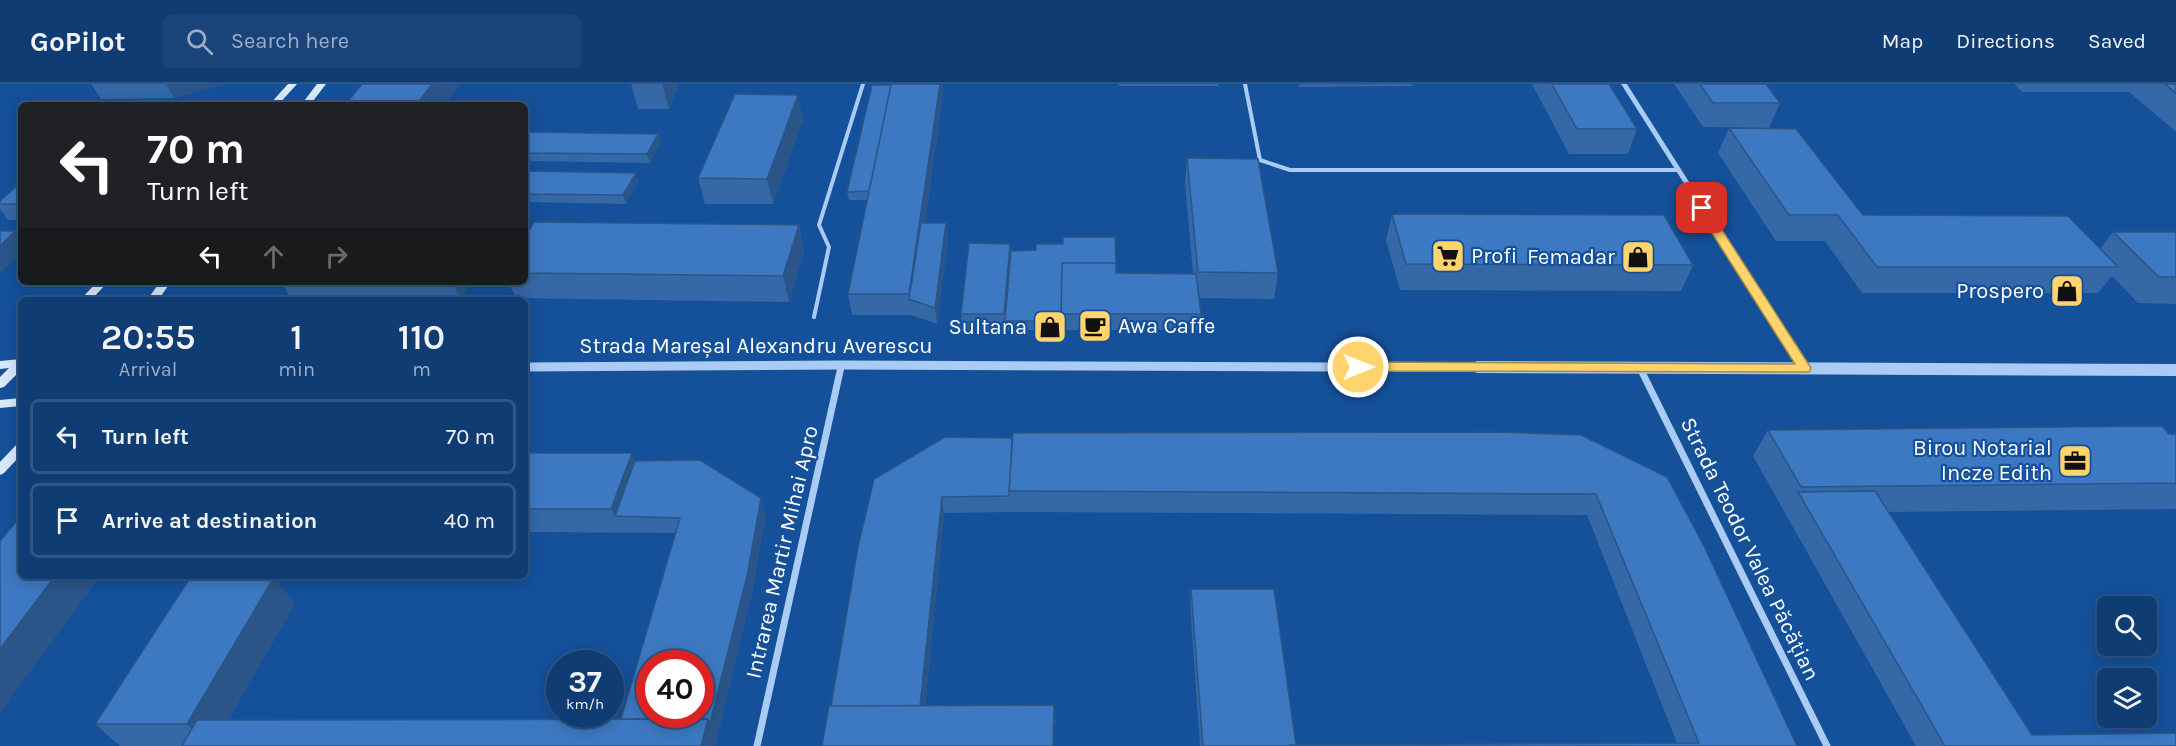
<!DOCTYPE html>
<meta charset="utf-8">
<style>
body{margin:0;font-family:Karla,sans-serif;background:#194379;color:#f1f3f6;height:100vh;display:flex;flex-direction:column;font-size:22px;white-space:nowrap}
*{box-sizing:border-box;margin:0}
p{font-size:20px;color:#9cadc5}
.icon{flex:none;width:33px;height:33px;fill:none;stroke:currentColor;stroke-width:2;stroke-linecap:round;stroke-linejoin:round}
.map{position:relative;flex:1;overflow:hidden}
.sheet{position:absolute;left:18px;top:213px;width:510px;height:282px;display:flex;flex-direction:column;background:#103c74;border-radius:9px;box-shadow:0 3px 15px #0003,0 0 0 2px #305686}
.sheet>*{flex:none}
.banner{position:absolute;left:18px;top:18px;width:510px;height:183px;border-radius:9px;box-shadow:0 3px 15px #0003,0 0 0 2px #305686;background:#202124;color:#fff;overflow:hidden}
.fabs{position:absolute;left:2097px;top:512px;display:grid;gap:12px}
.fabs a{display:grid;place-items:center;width:60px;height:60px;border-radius:9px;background:#103c74;box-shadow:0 3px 15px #0003,0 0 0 2px #305686;font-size:30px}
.speed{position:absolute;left:546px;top:566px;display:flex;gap:12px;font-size:30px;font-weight:700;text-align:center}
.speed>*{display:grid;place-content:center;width:78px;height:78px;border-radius:50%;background:#103c74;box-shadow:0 3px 15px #0003,0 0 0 2px #305686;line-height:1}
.speed small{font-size:15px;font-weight:400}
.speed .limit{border:9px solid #d22;background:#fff;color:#111}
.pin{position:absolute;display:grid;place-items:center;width:51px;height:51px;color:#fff;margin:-26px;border-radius:12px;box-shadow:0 3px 9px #0006}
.me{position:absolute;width:66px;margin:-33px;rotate:90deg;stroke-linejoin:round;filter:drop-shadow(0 0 4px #0008)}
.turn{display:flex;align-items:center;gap:21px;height:126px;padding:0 30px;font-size:27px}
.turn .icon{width:78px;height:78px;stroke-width:2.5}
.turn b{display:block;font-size:42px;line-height:51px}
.lanes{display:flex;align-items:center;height:57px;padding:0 30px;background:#0003;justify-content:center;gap:30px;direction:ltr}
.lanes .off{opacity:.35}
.eta{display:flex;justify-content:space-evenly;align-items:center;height:102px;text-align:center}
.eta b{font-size:36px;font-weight:600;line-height:42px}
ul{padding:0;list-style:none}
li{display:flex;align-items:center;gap:18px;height:75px;margin:0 12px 9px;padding:0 18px;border:3px solid #305686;border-radius:9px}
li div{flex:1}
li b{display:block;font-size:22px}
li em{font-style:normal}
header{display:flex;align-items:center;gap:36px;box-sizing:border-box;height:84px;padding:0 30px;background:#103c74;border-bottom:2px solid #305686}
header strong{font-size:28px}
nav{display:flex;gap:33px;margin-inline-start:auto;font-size:21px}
.search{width:420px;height:54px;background:#194379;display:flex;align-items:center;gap:15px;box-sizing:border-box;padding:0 21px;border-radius:9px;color:#9cadc5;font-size:22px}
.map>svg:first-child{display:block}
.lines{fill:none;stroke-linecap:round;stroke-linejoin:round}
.service{stroke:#aacbf3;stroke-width:4}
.minor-far1{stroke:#aacbf3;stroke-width:5}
.minor{stroke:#aacbf3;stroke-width:7}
.tertiary-far1{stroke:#aacbf3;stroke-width:9}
.tertiary{stroke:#aacbf3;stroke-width:12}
.secondary{fill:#d9e9fc;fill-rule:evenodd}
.wall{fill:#3468a7}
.shaded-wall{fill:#2b5588}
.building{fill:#3d79c2;stroke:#2b5588;stroke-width:1.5;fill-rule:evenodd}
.route{fill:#ffd46c;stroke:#a68a46;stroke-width:1.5}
.labels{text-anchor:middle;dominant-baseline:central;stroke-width:4.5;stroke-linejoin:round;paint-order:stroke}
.poi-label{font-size:22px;fill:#fff;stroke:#15509b;text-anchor:end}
.street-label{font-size:22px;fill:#fff;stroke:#15509b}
</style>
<header>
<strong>GoPilot</strong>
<div class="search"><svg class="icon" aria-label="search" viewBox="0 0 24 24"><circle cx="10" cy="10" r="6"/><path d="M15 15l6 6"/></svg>Search here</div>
<nav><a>Map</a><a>Directions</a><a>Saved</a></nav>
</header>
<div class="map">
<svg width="2176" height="662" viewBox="0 0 2176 662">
<rect width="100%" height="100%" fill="#15509b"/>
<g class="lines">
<!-- service -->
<path class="service" d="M1245 0 1260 76 1290 86H1678
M814 233 829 163 819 141 863 0"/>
<!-- minor-far1 -->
<path class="minor-far1" d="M1624 0 1804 284
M841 285 842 281"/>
<!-- minor -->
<path class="minor" d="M1640 284 1827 662
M757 662 841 283"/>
<!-- tertiary-far1 -->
<path class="tertiary-far1" d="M525 283 842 281 1878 285"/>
<!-- tertiary -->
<path class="tertiary" d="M1478 283 2176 286"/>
<!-- secondary -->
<path class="secondary" d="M288 0H297L278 21H269Z
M317 0H326L310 21H301Z
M97 198H108L91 216H80Z
M160 198H171L158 216H147Z
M21 275V286L4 303 0 304V293L9 284 0 285V277Z
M21 314V322L0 324V316Z
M21 359V371L4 389 0 391V378L17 360Z"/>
</g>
<!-- wall -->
<path class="wall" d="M91 0H224L174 14 101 15Z
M631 0H679L669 25H638Z
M891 0H943V8L925 139H946L948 155 937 240 911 231H852L848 210 867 116H849L847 108Z
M1119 0H1219L1218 2H1119Z
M1299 0H1413L1412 2 1299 3Z
M1532 0H1609L1637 45 1628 70H1569Z
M1674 0H1766L1780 19 1769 44 1703 43Z
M2014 0H2176V48L2129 8H2022Z
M803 35 773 120H705L698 94Z
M1729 44 1863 131 2100 165 2113 148H2176V220L2138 219 2112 192 2098 209H1862L1825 157H1776L1718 69Z
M525 48 658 50 661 58 650 79 525 77Z
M1187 74 1278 189 1274 215 1199 214 1201 230 1200 246H962L961 230 1010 160 1011 167 1116 189 1193 190 1185 99Z
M525 87 638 97 626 120 525 118Z
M21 98V136H8L0 125V117Z
M1392 130 1693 181 1681 207 1400 206 1386 156Z
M799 141 804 167 789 218 516 214 508 198H525V153Z
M281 198H472L461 216H292Z
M1768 346 2176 350V425L1889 428 2032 651 2176 662H1916L1753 372Z
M1581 351 1797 662H1200L1190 520 1191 505 1296 661 1677 659 1587 431 1011 428 944 429 925 622 1054 621 1055 641 831 622 858 463 1012 354Z
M525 369 635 377 766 430 752 508 715 662H120L95 640 295 519 228 636 621 635 676 449 525 448Z"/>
<!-- shaded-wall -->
<path class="shaded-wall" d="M166 0H224L174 14Z
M432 0H460L445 21H416Z
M662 0H679L669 25Z
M940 0H943V8L914 216 909 215 911 231 909 210Z
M798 11 803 35 773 120 767 95Z
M658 50 661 58 650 79 647 70Z
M636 89 638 97 626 120 623 111Z
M946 139 948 155 937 240 935 224Z
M799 141 804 167 789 218 783 192Z
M15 147 21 154V169L0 189V162Z
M452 198H472L461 216Z
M632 369 641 393 615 432 611 425Z
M942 413 944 429 923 641 920 626Z
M761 414 766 430 752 508 717 654 715 662H701Z
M55 492H100L0 629V565Z
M274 493 295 519 213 662H210L187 640Z
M1054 621V662H1053Z"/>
<!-- building -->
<path class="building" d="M362 0H432L416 21H345Z
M891 0H940L909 210H848Z
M1552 0H1609L1637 45H1577Z
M1700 0H1766L1780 19H1713Z
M2165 0H2176V9Z
M872 1H891L869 107 847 108Z
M735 10 798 11 767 95 698 94Z
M1729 44 1796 45 1863 131 2068 132 2118 183H1877L1838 131H1789Z
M525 48 658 50 647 70 525 69Z
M1187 74 1258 75 1278 189 1198 188Z
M525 87 636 89 623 111 525 110Z
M21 98V120H0V117Z
M1392 130 1664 131 1693 181 1406 180Z
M534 138 799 141 783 192 525 189V153Z
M921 139H946L935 224 909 215Z
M0 147H15L0 162Z
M2113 148H2176V193H2159Z
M1063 153H1115L1116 179H1062L1061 237H1005L1011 167 1036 166V160H1063Z
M969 159 1010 160 1004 230H961Z
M1062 179H1116V189L1196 190 1201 230H1061Z
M2162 342 2169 350H2176V399L1801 403 1768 346Z
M1498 348 1581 351 1667 393 1704 462 1797 662H1290V661L1699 659 1596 410 1009 407 1013 349Z
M945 353 1012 354 1009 412 942 413 920 622H831L858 463 874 395Z
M525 369H632L611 425H525Z
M700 376 761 414 747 492 710 639 708 635H621L680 434 615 432 635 377ZM650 579H700V630H650Z
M1875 407 2032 651 2176 649V662H1945L1798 408Z
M21 432V492H55L0 565V457Z
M274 493 187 640H95L190 494Z
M1191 505H1274L1296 661H1290V662H1203Z
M1054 621 1053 662H822L829 622Z
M708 635 701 662H182L197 636Z"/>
<!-- route -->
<path class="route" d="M1702 120 1708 124 1809 281 1811 284 1809 288 1358 287 1352 283 1358 278 1795 280 1696 124Z"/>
<!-- icons -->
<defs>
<symbol id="supermarket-square" viewBox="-11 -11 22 22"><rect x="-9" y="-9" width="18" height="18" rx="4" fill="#ffd46c" stroke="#15509b"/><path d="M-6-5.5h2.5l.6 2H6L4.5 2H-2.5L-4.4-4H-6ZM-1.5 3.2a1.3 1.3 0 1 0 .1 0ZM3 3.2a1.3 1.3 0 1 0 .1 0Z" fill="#111"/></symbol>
<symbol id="shop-square" viewBox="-11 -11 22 22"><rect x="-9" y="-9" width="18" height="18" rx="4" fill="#ffd46c" stroke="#15509b"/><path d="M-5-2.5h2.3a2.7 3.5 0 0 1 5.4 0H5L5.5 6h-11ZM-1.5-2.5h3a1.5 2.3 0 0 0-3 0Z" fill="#111"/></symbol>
<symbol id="cafe-square" viewBox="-11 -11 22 22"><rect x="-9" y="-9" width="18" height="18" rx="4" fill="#ffd46c" stroke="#15509b"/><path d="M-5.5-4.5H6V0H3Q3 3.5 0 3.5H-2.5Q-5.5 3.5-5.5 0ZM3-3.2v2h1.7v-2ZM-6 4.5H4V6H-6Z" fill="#111"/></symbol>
<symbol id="office-square" viewBox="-11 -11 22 22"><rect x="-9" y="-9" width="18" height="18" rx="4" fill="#ffd46c" stroke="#15509b"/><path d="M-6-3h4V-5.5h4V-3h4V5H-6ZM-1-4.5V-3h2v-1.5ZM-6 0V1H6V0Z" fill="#111"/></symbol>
</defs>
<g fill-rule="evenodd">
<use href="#supermarket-square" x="1429" y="153" width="38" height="38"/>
<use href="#shop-square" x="1619" y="154" width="38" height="38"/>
<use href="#shop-square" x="2048" y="188" width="38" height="38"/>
<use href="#cafe-square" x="1076" y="223" width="38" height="38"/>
<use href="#shop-square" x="1031" y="224" width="38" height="38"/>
<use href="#office-square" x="2056" y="358" width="38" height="38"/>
</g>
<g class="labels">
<!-- poi labels -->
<g class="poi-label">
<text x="1471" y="172" text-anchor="start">Profi</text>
<text x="1615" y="173">Femadar</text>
<text x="2044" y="207">Prospero</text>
<text x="1118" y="242" text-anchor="start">Awa Caffe</text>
<text x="1027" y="243">Sultana</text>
<text x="2052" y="364">Birou Notarial<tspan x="2052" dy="25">Incze Edith</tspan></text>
</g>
<!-- street labels -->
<g class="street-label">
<text x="756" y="262">Strada Mareșal Alexandru Averescu</text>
<text transform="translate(1750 465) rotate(64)">Strada Teodor Valea Păcățian</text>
<text transform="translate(782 468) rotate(-77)">Intrarea Martir Mihai Apro</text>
</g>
</g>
</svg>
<div class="fabs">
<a><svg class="icon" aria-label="search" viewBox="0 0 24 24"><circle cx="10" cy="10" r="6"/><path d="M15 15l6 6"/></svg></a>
<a><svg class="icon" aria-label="layers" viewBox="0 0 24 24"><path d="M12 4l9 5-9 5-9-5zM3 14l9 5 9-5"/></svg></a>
</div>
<div class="speed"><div>37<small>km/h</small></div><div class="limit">40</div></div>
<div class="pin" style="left:1702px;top:124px;background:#d93025"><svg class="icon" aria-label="arrive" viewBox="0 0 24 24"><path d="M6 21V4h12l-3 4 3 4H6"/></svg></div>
<svg class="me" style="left:1358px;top:283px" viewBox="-20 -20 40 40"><circle r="17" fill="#ffd46c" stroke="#fff" stroke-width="3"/><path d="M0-11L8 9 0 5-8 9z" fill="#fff"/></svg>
<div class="banner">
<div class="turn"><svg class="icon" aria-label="left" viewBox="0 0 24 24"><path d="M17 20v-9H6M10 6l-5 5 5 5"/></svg><div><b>70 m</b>Turn left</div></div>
<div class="lanes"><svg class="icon" aria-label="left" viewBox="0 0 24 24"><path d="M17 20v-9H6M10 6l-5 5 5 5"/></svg><svg class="icon off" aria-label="ahead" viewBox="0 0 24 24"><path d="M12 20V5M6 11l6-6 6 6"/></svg><svg class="icon off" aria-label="right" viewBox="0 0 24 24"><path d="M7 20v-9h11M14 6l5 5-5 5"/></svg></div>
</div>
<section class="sheet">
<div class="eta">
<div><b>20:55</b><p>Arrival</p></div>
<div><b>1</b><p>min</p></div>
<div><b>110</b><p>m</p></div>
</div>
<ul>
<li><svg class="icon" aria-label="left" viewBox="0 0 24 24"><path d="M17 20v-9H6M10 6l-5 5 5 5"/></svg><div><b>Turn left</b></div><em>70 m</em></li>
<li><svg class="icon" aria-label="arrive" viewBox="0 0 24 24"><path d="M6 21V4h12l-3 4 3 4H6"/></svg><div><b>Arrive at destination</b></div><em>40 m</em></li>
</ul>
</section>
</div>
